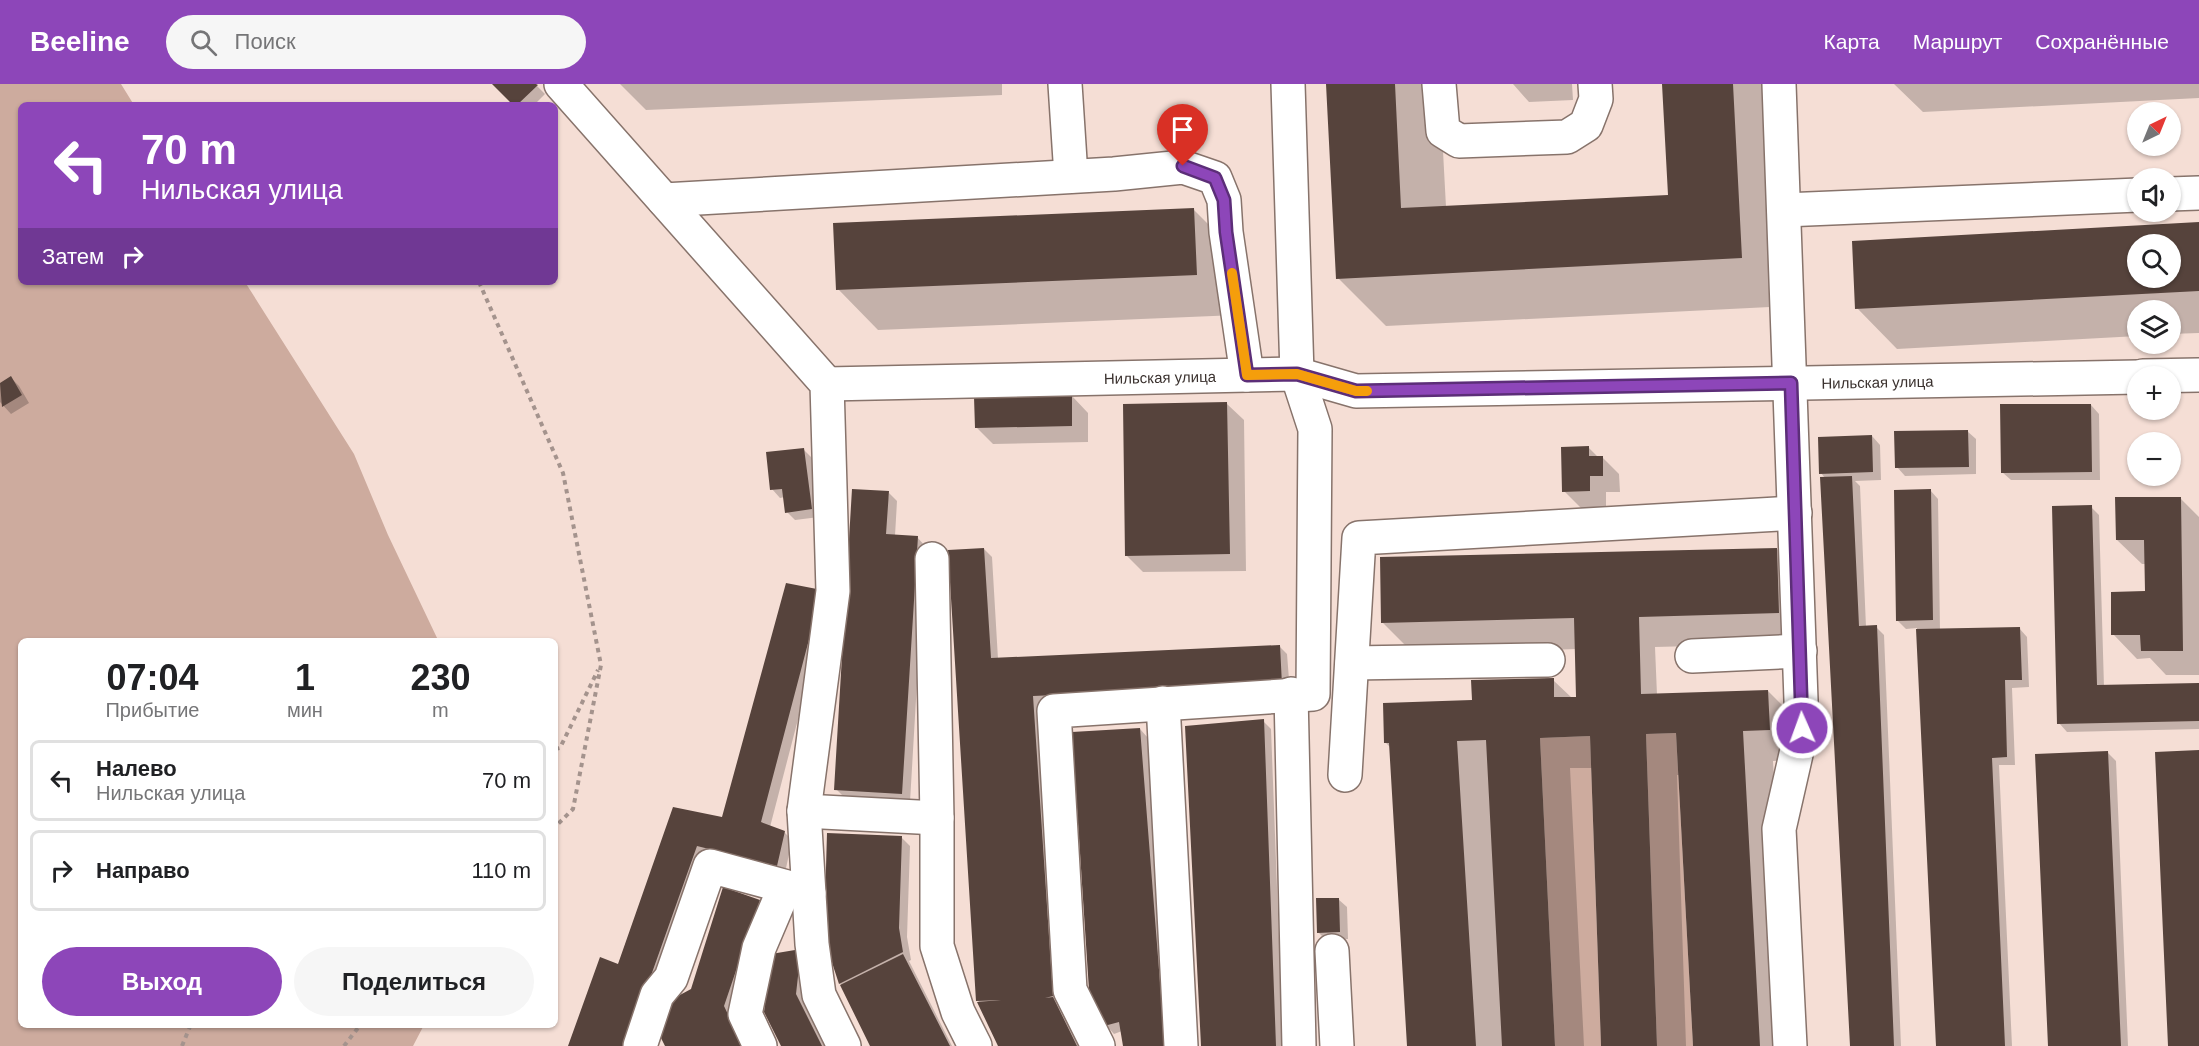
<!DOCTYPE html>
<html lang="ru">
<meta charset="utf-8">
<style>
body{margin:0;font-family:Arial,sans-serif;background:#f6f6f6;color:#202124;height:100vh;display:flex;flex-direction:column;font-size:22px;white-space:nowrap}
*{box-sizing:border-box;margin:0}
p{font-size:20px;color:#757577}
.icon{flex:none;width:33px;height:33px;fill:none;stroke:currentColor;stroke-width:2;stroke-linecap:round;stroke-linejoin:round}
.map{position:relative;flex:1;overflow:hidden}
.side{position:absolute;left:18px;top:554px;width:540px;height:390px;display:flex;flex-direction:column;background:#fff;border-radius:9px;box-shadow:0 2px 4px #0004}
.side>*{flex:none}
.top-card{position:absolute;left:18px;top:18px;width:540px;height:183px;border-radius:9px;box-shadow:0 2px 4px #0004;background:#8d46b9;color:#fff;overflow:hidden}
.needle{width:39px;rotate:43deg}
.tools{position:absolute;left:2127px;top:18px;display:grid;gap:12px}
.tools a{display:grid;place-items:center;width:54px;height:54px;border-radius:50%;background:#fff;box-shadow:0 2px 4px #0004;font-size:30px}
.pin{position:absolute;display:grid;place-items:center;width:51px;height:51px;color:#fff;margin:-62px -26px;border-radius:50% 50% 50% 0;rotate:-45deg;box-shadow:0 0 6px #0007}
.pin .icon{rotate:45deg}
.me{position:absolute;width:66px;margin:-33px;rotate:358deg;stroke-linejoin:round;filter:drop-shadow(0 0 4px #0008)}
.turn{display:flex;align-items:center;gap:21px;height:126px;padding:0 24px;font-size:27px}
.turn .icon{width:78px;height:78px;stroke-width:2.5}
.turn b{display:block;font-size:42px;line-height:51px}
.then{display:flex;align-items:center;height:57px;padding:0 24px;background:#0003;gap:12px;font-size:22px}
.eta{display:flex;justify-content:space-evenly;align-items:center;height:102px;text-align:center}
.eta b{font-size:36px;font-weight:700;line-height:42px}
.cta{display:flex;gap:12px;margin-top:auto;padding:12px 24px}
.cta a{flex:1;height:69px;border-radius:36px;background:#8d46b9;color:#fff;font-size:24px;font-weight:700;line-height:69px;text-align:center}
.cta a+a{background:#f6f6f6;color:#202124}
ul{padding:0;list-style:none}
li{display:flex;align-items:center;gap:18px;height:81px;margin:0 12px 9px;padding:0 12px;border:3px solid #e0e0e0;border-radius:9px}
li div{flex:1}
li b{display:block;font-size:22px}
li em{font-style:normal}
header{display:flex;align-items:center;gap:36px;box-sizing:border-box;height:84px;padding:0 30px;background:#8d46b9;color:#fff}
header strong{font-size:28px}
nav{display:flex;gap:33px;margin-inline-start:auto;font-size:21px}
.search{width:420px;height:54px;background:#f6f6f6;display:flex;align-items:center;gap:15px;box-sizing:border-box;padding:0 21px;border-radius:33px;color:#757577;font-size:22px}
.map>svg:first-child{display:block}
.green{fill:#cdab9e}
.shadow{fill:#0003;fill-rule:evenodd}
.building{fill:#56433c;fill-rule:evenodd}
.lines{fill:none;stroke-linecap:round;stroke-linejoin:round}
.minor-casing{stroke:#87736b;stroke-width:36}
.path{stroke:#a4938d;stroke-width:4;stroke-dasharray:4.5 4.5;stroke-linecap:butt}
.minor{stroke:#fff;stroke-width:33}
.route-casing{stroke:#5c2e78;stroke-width:15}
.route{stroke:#8d46b9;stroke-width:10}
.slow{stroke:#f59e0b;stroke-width:10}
.labels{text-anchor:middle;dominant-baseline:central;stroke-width:6;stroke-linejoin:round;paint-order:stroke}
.street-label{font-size:15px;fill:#3b322f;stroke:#fff}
</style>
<header>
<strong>Beeline</strong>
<div class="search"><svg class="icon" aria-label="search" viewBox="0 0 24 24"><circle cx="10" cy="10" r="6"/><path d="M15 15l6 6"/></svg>Поиск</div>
<nav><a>Карта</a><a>Маршрут</a><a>Сохранённые</a></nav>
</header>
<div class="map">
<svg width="2199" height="962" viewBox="0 0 2199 962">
<rect width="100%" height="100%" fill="#f5ded5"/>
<!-- green -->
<path class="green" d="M0 0H121L134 21H21V198H245L354 370 388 451 438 556H21V940L424 941 413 962H0Z
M1676 649 1693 962H1657L1646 650Z
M1590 652 1601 962H1555L1540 654Z"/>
<!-- shadow -->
<path class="shadow" d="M495 0H535L545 10 534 21H515Z
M620 0H1002V11L646 26Z
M1328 0H1429L1440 11 1446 123 1669 112 1664 0H1778L1789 222 1386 242 1338 194Z
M1513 0H1572L1573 16 1529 18Z
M1894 0H2199V14L1923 28Z
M1194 126 1234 166 1237 231 878 246 838 205Z
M2199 140V249L2170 250V226H2138V252L1897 265 1857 224ZM2138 160H2170V194H2138Z
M11 294 19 302 29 319 11 330 0 318V300Z
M1072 312 1088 329V358L993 360 976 343Z
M1227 320 1244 336 1246 487 1143 488 1126 471Z
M2091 321 2099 330 2100 396H2011L2002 388Z
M1967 347 1976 355V390L1905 392 1897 383Z
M1872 352 1880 361 1881 396 1855 397 1860 402 1866 543H1876L1884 551 1901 962H1851L1825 394 1821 389Z
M1589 364 1598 373H1602L1619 390 1620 408H1606V423L1581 424 1564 407Z
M804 366 812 374 819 433 795 436 787 428 785 413 780 414 772 405Z
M1930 406 1938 415 1940 546 2019 544 2027 553 2029 603 2012 604 2015 681H1999L2012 962H1937L1917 544 1906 545 1897 536Z
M889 409 897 417 895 452 917 453 925 462 910 718 844 713 836 705Z
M2181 415 2199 433V591H2166L2150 574 2137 575 2113 550 2146 509V480H2142L2117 456Z
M2091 423 2099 431 2104 603 2199 600V645L2067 648 2059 639Z
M984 465 992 473 998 575 1279 562 1287 570 1290 608 1041 620 1080 962H1000L978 916Z
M1777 465 1808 496 1809 559 1655 563 1657 611 1768 607 1799 638 1800 676 1773 677 1789 962H1694L1680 691H1677L1686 962H1603L1593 684H1570L1584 962H1408L1391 664 1386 659 1473 617 1553 596 1572 614H1578L1577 565 1414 570 1383 539Z
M787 501 829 516 770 743 784 748 792 756 785 789 705 769 637 962H570L618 881 674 725 723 734Z
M1263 637 1271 645 1283 962H1202Z
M1140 645 1148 654 1172 962H1125L1122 947 1114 950 1106 941Z
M2108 669 2116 677 2128 962H2049Z
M901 753 910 762 907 853 911 876 909 877 952 962H872L840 899Z
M1338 815 1347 823 1348 855 1326 856 1318 848Z
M759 817 767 825 746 962H667L691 906Z
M772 871 808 874 804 920 825 962H782Z"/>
<!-- building -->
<path class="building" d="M492 0H536L538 1 517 21H513Z
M1326 0H1395L1401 124 1668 111 1662 0H1733L1742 174 1336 195Z
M1194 124 1197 191 836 206 833 139Z
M2199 138V207L1855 225 1852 157ZM2138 160H2170V194H2138Z
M11 292 22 311 2 323 0 299Z
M1072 311V342L975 344 974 313Z
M1227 318 1230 470 1125 472 1123 320Z
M2000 320H2091L2092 388 2001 389Z
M1968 346 1969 383 1895 384 1894 347Z
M1872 351 1873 388 1819 390 1818 353Z
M1589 362V372H1603V392H1590V407L1562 408 1561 363Z
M804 364 812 425 785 429 782 405 770 406 766 368Z
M1852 392 1859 542 1877 541 1894 962H1850L1820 393Z
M852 405 889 407 886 450 918 452 902 710 834 706Z
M1931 405 1933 536 1896 537 1894 406Z
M2115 413H2181L2183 567H2141L2140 551H2111V508L2145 507 2144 456H2116Z
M2092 421 2097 601 2199 599V637L2057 640 2052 422Z
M984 464 991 574 1280 561 1282 601 1033 612 1053 912 1045 914 1053 913 1077 962H998L977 918 1001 916 976 917 948 466Z
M1777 464 1779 529 1639 533 1641 610 1768 606 1770 646 1743 647 1760 962H1693L1676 649 1646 650 1657 962H1601L1590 652 1540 654 1555 962H1502L1486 656 1457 657 1476 962H1407L1389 659H1384L1383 619 1472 616 1471 596 1554 594V613H1576L1574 534 1381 539 1380 473Z
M786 499 822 506 761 738 785 747 777 782 697 762 626 962H568L600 873 618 880 673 723 722 733Z
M2020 543 2022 596H2005L2007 673 1992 674 2005 962H1936L1916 545Z
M1264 635 1276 962H1201L1185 642Z
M1140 644 1165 962H1123L1119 938 1104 942 1090 921 1072 648Z
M2199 666V962H2168L2155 668Z
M2108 667 2121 962H2048L2035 670Z
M827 749 902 752 899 844 903 868 839 900 824 854Z
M723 803 760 816 724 922 743 962H665L660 952 667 918 691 905Z
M1316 814H1339L1340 848 1317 849Z
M801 865 796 910 822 962H781L764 928 771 870Z
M903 870 950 962H870L840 901Z"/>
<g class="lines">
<defs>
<g id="minor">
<path d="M561 0 827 300 833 507 804 727 812 860 819 911 844 962"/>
<path d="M1065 0 1071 92"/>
<path d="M1439 0 1443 47 1459 57 1567 53 1586 41 1596 15 1595 0"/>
<path d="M1779 0 1802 644 1779 745 1790 962"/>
<path d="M2170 110 2199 109"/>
<path d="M664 116 1114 90 1183 83 1215 94 1224 116 1226 148 1247 291"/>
<path d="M1784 126 2138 111"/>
<path d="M2143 292 2199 291"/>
<path id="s1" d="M827 300 1297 290 1356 307 2138 293"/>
<path d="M932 475 937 734V862L958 928 975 962"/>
<path d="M1692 572 1800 567"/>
<path d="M1352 579 1548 576"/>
<path d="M1291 610 1299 962"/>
<path d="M1163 619 1181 962"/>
<path d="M1345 691 1359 454 1795 429"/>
<path d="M804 727 937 734"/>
<path d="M1332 867 1337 962"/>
<path d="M640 962 657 911 671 894 710 782 809 809"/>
<path d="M760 962 745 930 759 864 785 803"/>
<path d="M1098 962 1070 906 1054 627 1313 610 1315 345 1297 290 1288 0"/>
</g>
</defs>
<!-- minor casing -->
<use href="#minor" class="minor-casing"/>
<!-- path -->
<path class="path" d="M479 198 563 389 601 581 573 725 555 743
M555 665 560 664 598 586
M182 962 191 940
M344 962 361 940"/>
<!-- minor -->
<use href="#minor" class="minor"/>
</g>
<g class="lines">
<defs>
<path id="route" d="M1183 82 1215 94 1224 116 1226 148 1247 291 1297 290 1356 307 1791 299 1802 644"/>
</defs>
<!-- route casing -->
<use href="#route" class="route-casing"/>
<!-- route -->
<use href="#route" class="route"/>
<!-- slow -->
<path class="slow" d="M1232 189 1247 291 1297 290 1356 307H1367"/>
</g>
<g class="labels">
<!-- street labels -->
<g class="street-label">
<text stroke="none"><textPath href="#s1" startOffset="333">Нильская улица</textPath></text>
<text stroke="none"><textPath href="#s1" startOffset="1053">Нильская улица</textPath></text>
</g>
</g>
</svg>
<div class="tools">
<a><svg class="needle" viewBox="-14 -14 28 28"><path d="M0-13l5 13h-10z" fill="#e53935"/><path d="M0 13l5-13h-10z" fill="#757577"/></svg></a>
<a><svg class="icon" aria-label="sound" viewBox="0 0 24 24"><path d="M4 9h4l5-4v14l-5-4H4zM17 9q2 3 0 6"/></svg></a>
<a><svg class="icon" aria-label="search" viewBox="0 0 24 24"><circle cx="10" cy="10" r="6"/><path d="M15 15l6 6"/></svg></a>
<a><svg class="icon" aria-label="layers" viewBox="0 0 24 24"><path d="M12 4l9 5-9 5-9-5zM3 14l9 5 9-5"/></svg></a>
<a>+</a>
<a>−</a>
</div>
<div class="pin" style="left:1183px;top:82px;background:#d93025"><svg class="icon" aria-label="arrive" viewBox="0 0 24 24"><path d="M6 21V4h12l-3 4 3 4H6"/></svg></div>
<svg class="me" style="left:1802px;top:644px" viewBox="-20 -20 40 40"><circle r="17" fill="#8d46b9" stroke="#fff" stroke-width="3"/><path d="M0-11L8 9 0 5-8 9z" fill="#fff"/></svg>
<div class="top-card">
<div class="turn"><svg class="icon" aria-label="left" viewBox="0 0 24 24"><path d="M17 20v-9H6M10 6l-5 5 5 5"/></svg><div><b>70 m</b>Нильская улица</div></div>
<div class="then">Затем<svg class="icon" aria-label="right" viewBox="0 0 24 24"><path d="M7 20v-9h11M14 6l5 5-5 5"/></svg></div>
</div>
<section class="side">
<div class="eta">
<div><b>07:04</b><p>Прибытие</p></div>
<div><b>1</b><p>мин</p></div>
<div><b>230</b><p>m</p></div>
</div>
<ul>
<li><svg class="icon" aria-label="left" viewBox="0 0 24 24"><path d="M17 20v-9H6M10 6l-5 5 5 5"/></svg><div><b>Налево</b><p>Нильская улица</p></div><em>70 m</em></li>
<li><svg class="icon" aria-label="right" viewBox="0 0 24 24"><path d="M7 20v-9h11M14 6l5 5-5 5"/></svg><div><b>Направо</b></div><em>110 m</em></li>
</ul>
<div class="cta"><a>Выход</a><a>Поделиться</a></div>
</section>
</div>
